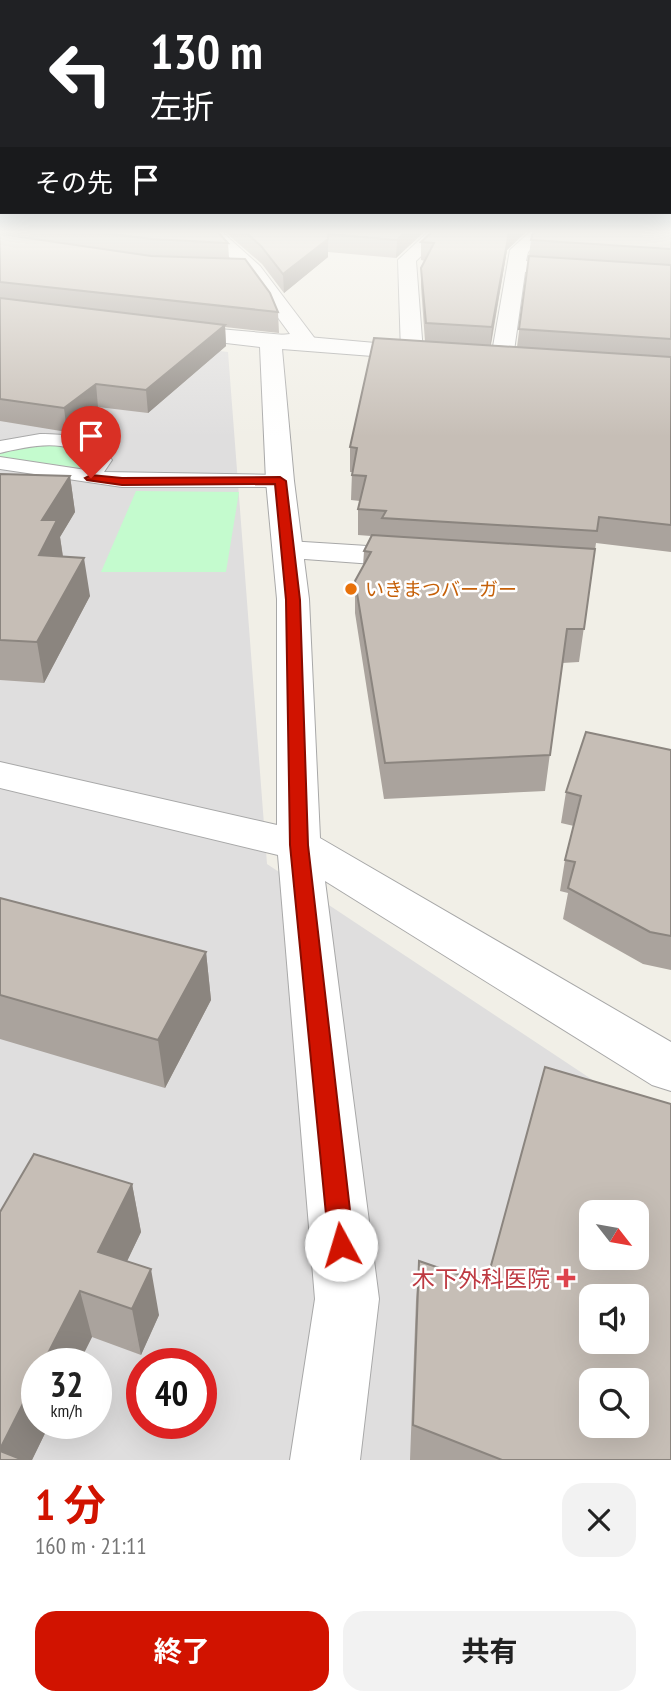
<!DOCTYPE html>
<html lang="ja">
<meta charset="utf-8">
<style>
body{margin:0;font-family:"PT Sans Narrow","Noto Sans JP",sans-serif;background:#f2f2f2;color:#222;height:100vh;display:flex;flex-direction:column;font-size:26px;white-space:nowrap}
*{box-sizing:border-box;margin:0}
p{font-size:23px;color:#767676}
.icon{flex:none;width:38px;height:38px;fill:none;stroke:currentColor;stroke-width:2;stroke-linecap:round;stroke-linejoin:round}
.map{position:relative;height:1460px;overflow:hidden}
.side{display:flex;flex-direction:column;background:#fff;flex:1}
.side>*{flex:none}
.banner{position:absolute;left:0px;top:0px;width:672px;height:214px;box-shadow:0 7px 28px #0002;background:#202124;color:#fff;overflow:hidden}
.needle{width:46px;rotate:121deg}
.buttons{position:absolute;left:579px;top:1200px;display:grid;gap:14px}
.buttons a{display:grid;place-items:center;width:70px;height:70px;border-radius:14px;background:#fff;box-shadow:0 7px 28px #0002;font-size:35px}
.speed{position:absolute;left:21px;top:1348px;display:flex;gap:14px;font-size:35px;font-weight:700;text-align:center}
.speed>*{display:grid;place-content:center;width:91px;height:91px;border-radius:50%;background:#fff;box-shadow:0 7px 28px #0002;line-height:1}
.speed small{font-size:18px;font-weight:400}
.speed .limit{border:10px solid #d22;background:#fff;color:#111}
.pin{position:absolute;display:grid;place-items:center;width:60px;height:60px;color:#fff;margin:-72px -30px;border-radius:50% 50% 50% 0;rotate:-45deg;box-shadow:0 0 7px #0007}
.pin .icon{rotate:45deg}
.me{position:absolute;width:77px;margin:-38px;rotate:354deg;stroke-linejoin:round;filter:drop-shadow(0 0 5px #0008)}
.turn{display:flex;align-items:center;gap:24px;height:147px;padding:0 35px;font-size:32px}
.turn .icon{width:91px;height:91px;stroke-width:2.5}
.turn b{display:block;font-size:49px;line-height:60px}
.then{display:flex;align-items:center;height:66px;padding:0 35px;background:#0003;gap:14px;font-size:26px}
.round{display:grid;place-items:center;flex:none;width:74px;height:74px;border-radius:21px;background:#f2f2f2}
.overview{display:flex;align-items:center;justify-content:space-between;height:119px;padding:0 35px}
h1{font-size:42px;font-weight:700;line-height:52px;color:#d11300}
.cta{display:flex;gap:14px;margin-top:auto;padding:14px 35px}
.cta a{flex:1;height:80px;border-radius:21px;background:#d11300;color:#fff;font-size:28px;font-weight:700;line-height:80px;text-align:center}
.cta a+a{background:#f2f2f2;color:#222}
.map>svg:first-child{display:block}
.residential{fill:#dfdede;fill-rule:evenodd}
.park{fill:#c4fbce}
.lines{fill:none;stroke-linecap:round;stroke-linejoin:round}
.service-casing{stroke:#a8a8a8;stroke-width:2}
.minor-casing{stroke:#a8a8a8;stroke-width:2}
.tertiary-casing{stroke:#a8a8a8;stroke-width:2}
.service{fill:#fff;fill-rule:evenodd}
.minor{fill:#fff;fill-rule:evenodd}
.tertiary{fill:#fff;fill-rule:evenodd}
.wall{fill:#aaa39d}
.shaded-wall{fill:#8b857f}
.building{fill:#c6beb6;stroke:#8b857f;stroke-width:2;fill-rule:evenodd}
.route{fill:#d11300;stroke:#880c00;stroke-width:2}
.food-dot{fill:#e8710a;stroke:#fff;stroke-width:2.5}
.health-dot{fill:#e0444e;stroke:#fff;stroke-width:2.5}
.labels{text-anchor:middle;dominant-baseline:central;stroke-width:5;stroke-linejoin:round;paint-order:stroke}
.food-label{font-size:19px;fill:#c56008;stroke:#fff;text-anchor:start}
.near-health-label{font-size:23px;fill:#be3a42;stroke:#fff;text-anchor:end}
</style>
<div class="map">
<svg width="671" height="1460" viewBox="0 0 671 1460">
<rect width="100%" height="100%" fill="#f1efe7"/>
<!-- residential -->
<path class="residential" d="M0 324 228 352 267 864 671 1132V1460H0ZM592 1213H637V1258H592ZM592 1297H637V1342H592ZM37 1363H96V1423H37ZM142 1363H201V1423H142ZM592 1381H637V1426H592Z"/>
<!-- park -->
<path class="park" d="M44 443 79 444 87 459 80 468 0 457V450Z
M136 491 239 492 226 572H101Z"/>
<g class="lines">
<defs>
<path id="service" d="M40 434C67 434 95 437 112 460L104 472 280 475 290 481 280 487H122L0 469V457L86 470 92 461C67 437 31 446 0 453V441Z"/>
<path id="minor" d="M204 232H222L260 266 316 340 313 345 263 347 260 342 263 337 290 334 246 274Z
M428 232H446L416 261 423 352 412 359 401 352 398 260Z
M530 232H548L528 252 526 261 671 270V282L525 272 513 358 510 363H494L491 358 510 250Z
M288 541 415 549 426 551 431 558 426 565 415 567 277 557 273 550 277 543Z"/>
<path id="tertiary" d="M174 325 432 348 435 353 432 358 424 360 282 349 294 481 309 599 320 838 671 1042V1091L652 1085 325 881 379 1299 360 1460H290L315 1299 278 855 0 788V762L277 825V599L266 481 260 347 166 336 163 331 166 326Z"/>
</defs>
<!-- service casing -->
<use href="#service" class="service-casing"/>
<!-- minor casing -->
<use href="#minor" class="minor-casing"/>
<!-- tertiary casing -->
<use href="#tertiary" class="tertiary-casing"/>
<!-- service -->
<use href="#service" class="service"/>
<!-- minor -->
<use href="#minor" class="minor"/>
<!-- tertiary -->
<use href="#tertiary" class="tertiary"/>
</g>
<!-- wall -->
<path class="wall" d="M0 232H218L228 243 229 258 278 312 279 333 225 327 226 346 148 413 98 407 67 432 0 421Z
M225 232H424L396 258 328 252V257L284 293 262 264Z
M432 232H526L507 250 491 345 517 347 531 240 671 232V552L596 543 579 662 562 663 545 791 384 799 355 613V581L363 566 364 551 371 536 358 535V509L360 501 351 500 352 472H350V447L425 341 421 287V268L425 261 421 260V242Z
M0 474 70 476 75 512 60 537 63 556 90 596 44 683 0 680Z
M671 750V970L643 964 563 919 568 893 560 891 565 860 574 826 561 823 566 792Z
M0 898 206 952 211 1000 165 1088 0 1039Z
M670 1130 671 1460H410L416 1300 419 1261 486 1284Z
M34 1154 132 1184 141 1232 127 1261 159 1315 141 1355 92 1337 79 1363H37V1423H50L32 1460H0Z"/>
<!-- shaded-wall -->
<path class="shaded-wall" d="M406 232H424L396 258 397 240Z
M509 232H526L507 250 490 348 492 327Z
M328 234V257L284 293 283 274Z
M225 325 226 346 148 413 146 390Z
M96 384 98 407 67 432 64 408Z
M70 476 75 512 60 537 63 558 39 555 42 520Z
M84 558 90 596 44 683 37 642Z
M206 952 211 1000 165 1088 158 1040Z
M132 1184 141 1232 109 1299 98 1252Z
M151 1269 159 1315 141 1355 132 1309Z
M80 1291 92 1337 79 1363H43Z
M37 1376V1423H50L32 1460H3L0 1453V1449Z"/>
<!-- building -->
<path class="building" d="M95 232H218L228 243 152 239Z
M245 232H406L397 240 328 234V239L283 274 261 246Z
M432 232H509L492 327 426 323 421 268 434 243 421 242Z
M535 232H671V249L531 240 532 235Z
M0 234 151 256 245 259 270 293 278 312 0 282Z
M529 256 671 265V339L519 329Z
M0 298 225 325 146 390 96 384 64 408 0 399Z
M374 338 671 357V525L599 517 597 531 382 518 386 511 358 509 366 476 352 475 357 448 350 447Z
M0 474 70 476 42 520H57L39 555 84 558 37 642 0 640Z
M372 535 595 549 584 629H567L550 755 385 763 355 581 371 552 364 551Z
M586 732 671 750V936L650 932 568 888 575 862 565 860 581 796 566 792Z
M0 898 206 952 158 1040 0 995Z
M545 1067 671 1104V1460H502L413 1425 419 1261 486 1284ZM592 1213H637V1258H592ZM592 1297H637V1342H592ZM592 1381H637V1426H592Z
M34 1154 132 1184 98 1252 151 1269 132 1309 80 1291 43 1363H37V1376L0 1449V1212Z
M0 1451 23 1460H0Z"/>
<!-- sky -->
<linearGradient id="sky" x2="0" y2="1"><stop stop-color="#8ebee5"/><stop offset="0.53" stop-color="#f9f8f4"/><stop offset="1" stop-color="#f9f8f4" stop-opacity="0"/></linearGradient>
<rect width="671" height="437" fill="url(#sky)"/>
<!-- route -->
<path class="route" d="M91 475 122 478 280 477 286 481 300 600 308 845 354 1245 350 1254 341 1257 332 1254 329 1245 290 845 286 600 275 484 122 485 87 480 85 478Z"/>
<!-- markers -->
<circle class="food-dot" cx="351" cy="589" r="7"/>
<path class="health-dot" d="M562.5 1267.5h7v7h7v7h-7v7h-7v-7h-7v-7h7z"/>
<g class="labels">
<!-- food labels -->
<g class="food-label">
<text x="365" y="589">いきまつバーガー</text>
</g>
<!-- near-health labels -->
<g class="near-health-label">
<text x="550" y="1278">木下外科医院</text>
</g>
</g>
</svg>
<div class="buttons">
<a><svg class="needle" viewBox="-14 -14 28 28"><path d="M0-13l5 13h-10z" fill="#e53935"/><path d="M0 13l5-13h-10z" fill="#767676"/></svg></a>
<a><svg class="icon" aria-label="sound" viewBox="0 0 24 24"><path d="M4 9h4l5-4v14l-5-4H4zM17 9q2 3 0 6"/></svg></a>
<a><svg class="icon" aria-label="search" viewBox="0 0 24 24"><circle cx="10" cy="10" r="6"/><path d="M15 15l6 6"/></svg></a>
</div>
<div class="speed"><div>32<small>km/h</small></div><div class="limit">40</div></div>
<div class="pin" style="left:91px;top:478px;background:#d93025"><svg class="icon" aria-label="arrive" viewBox="0 0 24 24"><path d="M6 21V4h12l-3 4 3 4H6"/></svg></div>
<svg class="me" style="left:341px;top:1245px" viewBox="-20 -20 40 40"><circle r="19" fill="#fff"/><path d="M0-13L10 11 0 6-10 11z" fill="#d11300"/></svg>
<div class="banner">
<div class="turn"><svg class="icon" aria-label="left" viewBox="0 0 24 24"><path d="M17 20v-9H6M10 6l-5 5 5 5"/></svg><div><b>130 m</b>左折</div></div>
<div class="then">その先<svg class="icon" aria-label="arrive" viewBox="0 0 24 24"><path d="M6 21V4h12l-3 4 3 4H6"/></svg></div>
</div>
</div>
<section class="side">
<div class="overview"><div><h1>1 分</h1><p>160 m · 21:11</p></div><a class="round"><svg class="icon" aria-label="close" viewBox="0 0 24 24"><path d="M6 6l12 12M18 6L6 18"/></svg></a></div>
<div class="cta"><a>終了</a><a>共有</a></div>
</section>
